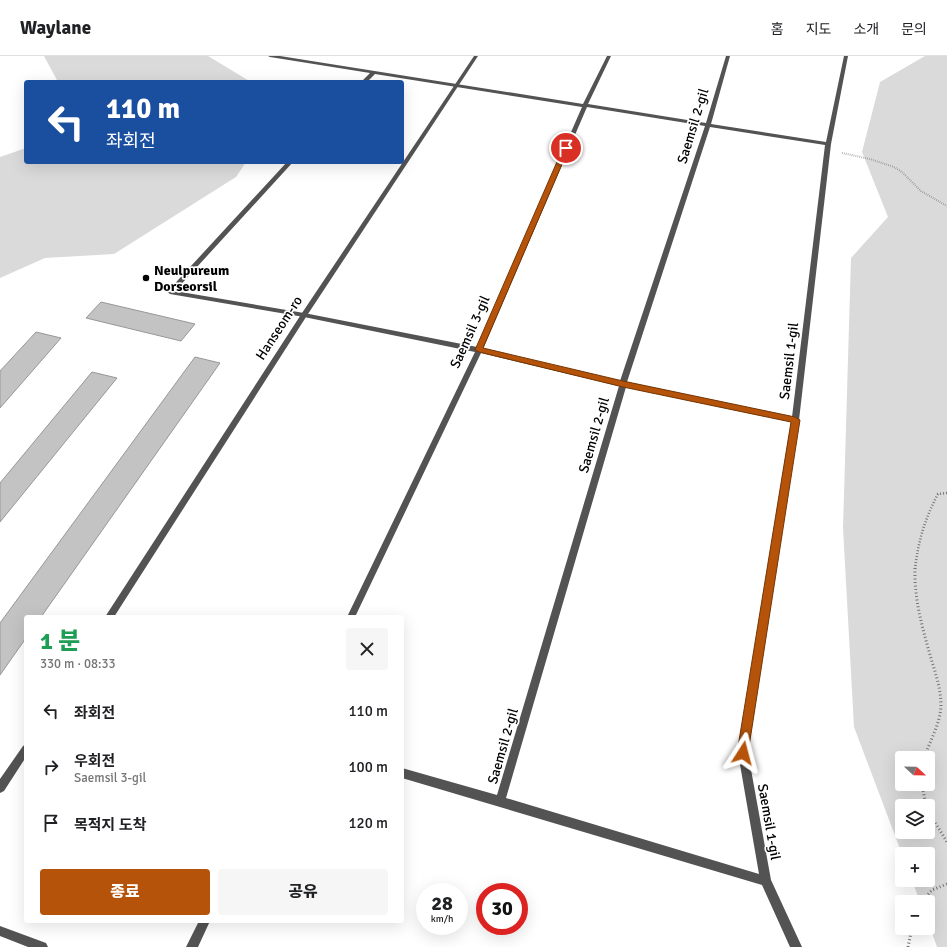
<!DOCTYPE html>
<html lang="ko">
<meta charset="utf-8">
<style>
body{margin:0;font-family:Signika,"Noto Sans KR",sans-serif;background:#f6f6f6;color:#202124;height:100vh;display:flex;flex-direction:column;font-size:15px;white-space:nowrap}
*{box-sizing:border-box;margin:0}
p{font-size:13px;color:#757577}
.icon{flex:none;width:22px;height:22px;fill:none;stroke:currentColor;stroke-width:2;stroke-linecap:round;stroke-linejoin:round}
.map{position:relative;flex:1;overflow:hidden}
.drawer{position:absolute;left:24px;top:559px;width:380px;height:308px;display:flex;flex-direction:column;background:#fff;border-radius:4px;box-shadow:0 4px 16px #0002}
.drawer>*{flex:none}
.guide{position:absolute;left:24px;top:24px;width:380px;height:84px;border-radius:4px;box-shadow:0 4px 16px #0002;background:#1a4fa0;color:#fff;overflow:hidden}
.needle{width:26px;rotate:112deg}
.controls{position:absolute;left:895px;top:695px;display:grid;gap:8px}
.controls a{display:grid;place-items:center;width:40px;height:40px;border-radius:4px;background:#fff;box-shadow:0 4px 16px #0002;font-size:20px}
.speed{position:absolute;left:416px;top:827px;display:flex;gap:8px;font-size:20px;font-weight:700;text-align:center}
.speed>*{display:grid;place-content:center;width:52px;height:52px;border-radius:50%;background:#fff;box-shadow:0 4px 16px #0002;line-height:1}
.speed small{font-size:10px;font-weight:400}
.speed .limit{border:6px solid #d22;background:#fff;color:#111}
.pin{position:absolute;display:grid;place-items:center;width:34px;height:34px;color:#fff;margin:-17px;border:2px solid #fff;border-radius:50%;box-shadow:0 1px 4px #0007}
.me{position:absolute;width:44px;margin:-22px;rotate:9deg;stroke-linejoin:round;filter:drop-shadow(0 0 3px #0008)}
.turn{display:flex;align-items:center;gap:14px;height:84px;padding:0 16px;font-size:18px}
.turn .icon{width:52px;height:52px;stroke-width:2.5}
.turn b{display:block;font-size:28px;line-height:34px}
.round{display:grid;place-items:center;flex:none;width:42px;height:42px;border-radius:4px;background:#f6f6f6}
.summary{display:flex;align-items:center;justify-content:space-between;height:68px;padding:0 16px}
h1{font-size:24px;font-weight:800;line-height:30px;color:#1e9e55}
.button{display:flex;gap:8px;margin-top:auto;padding:8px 16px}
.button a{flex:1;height:46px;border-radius:4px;background:#b45309;color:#fff;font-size:16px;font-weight:800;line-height:46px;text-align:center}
.button a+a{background:#f6f6f6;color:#202124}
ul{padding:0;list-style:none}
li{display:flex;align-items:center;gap:12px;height:56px;padding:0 16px}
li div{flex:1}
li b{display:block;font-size:15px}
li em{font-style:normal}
header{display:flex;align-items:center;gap:24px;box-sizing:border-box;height:56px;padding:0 20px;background:#fff;border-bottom:1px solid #e0e0e0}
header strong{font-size:19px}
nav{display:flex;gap:22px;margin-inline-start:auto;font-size:14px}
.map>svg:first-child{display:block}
.green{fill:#dadada;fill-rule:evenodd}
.building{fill:#c3c3c3;stroke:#979797}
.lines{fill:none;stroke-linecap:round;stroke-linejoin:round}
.path-far2{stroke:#757575;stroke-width:2;stroke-dasharray:0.5 1.5;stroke-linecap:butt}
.path-far1{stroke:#757575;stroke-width:2.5;stroke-dasharray:1 2;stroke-linecap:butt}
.path{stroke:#757575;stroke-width:3;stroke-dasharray:1 2.5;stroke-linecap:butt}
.minor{fill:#535353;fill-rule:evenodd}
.tertiary{fill:#535353;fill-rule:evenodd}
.route{fill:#b45309;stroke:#753606}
.poi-dot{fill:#000;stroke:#fff;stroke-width:1.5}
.labels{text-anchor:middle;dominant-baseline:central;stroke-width:3.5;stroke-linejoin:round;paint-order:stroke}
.street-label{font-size:14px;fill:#000;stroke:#fff}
.poi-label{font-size:14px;font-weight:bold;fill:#000;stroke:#fff;text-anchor:start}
</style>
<header>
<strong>Waylane</strong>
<nav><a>홈</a><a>지도</a><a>소개</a><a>문의</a></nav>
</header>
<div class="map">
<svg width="947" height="891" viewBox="0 0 947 891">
<rect width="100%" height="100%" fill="#fff"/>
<!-- green -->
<path class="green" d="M44 0H208L251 26H58Z
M925 0H947V891H937L928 866V846H920L912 824H928V798H902L854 671 843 472 851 202 888 161 862 96 880 26ZM902 702H928V728H902ZM902 750H928V776H902Z
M26 92V106H246L236 121 114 198 45 202 0 222V101Z"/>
<!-- building -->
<path class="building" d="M101 246 195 268 181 285 86 262Z
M36 276 61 282 0 352V315Z
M195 301 220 307 41 561H26V582L0 619V567Z
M92 316 117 322 0 466V427Z"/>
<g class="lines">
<!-- path-far2 -->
<path class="path-far2" d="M842 97 870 103 894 111 902 116 921 135 947 150"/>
<!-- path-far1 -->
<path class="path-far1" d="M915 513C918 486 925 462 938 438L947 437"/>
<!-- path -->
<path class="path" d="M915 512C914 543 922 570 930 599 935 616 941 632 941 650 940 668 930 685 924 702
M922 728 926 750
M928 755 947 786
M921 846 932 834 947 828
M908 891 912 872"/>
<!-- minor -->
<path class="minor" d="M268 0H280L583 48 607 0H611L588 48 706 67 726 0H730L711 68 826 86 844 0H848L831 88 799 364 748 697 771 824 802 891H790L762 829 402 722V712L497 739 619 330 481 297 355 561H347L475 296 304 261 170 238 167 236 287 106H293L175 235 304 257 477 291 582 51 375 18 367 26H361L370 17 270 1ZM587 51 705 70 620 325 483 293ZM710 71 825 89 792 361 627 326ZM626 331 791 366 738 697 759 818 506 742Z
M199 865H210L198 891H186Z
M0 870 46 887 48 891H28L0 880Z"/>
<!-- tertiary -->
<path class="tertiary" d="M474 0H478L306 261 114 561H105L302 257Z
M26 688V701L4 735 0 737V723L23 690Z"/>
</g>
<!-- route -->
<path class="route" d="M566 90 569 92 483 292 623 325 795 361 800 364 748 697 747 700 743 702 739 700 737 697 791 366 623 331 479 296 475 294 563 92Z"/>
<!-- markers -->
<circle class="poi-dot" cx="146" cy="222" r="4"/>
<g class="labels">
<!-- street labels -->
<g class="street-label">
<text transform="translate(693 70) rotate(-73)">Saemsil 2-gil</text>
<text transform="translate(279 272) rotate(-57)">Hanseom-ro</text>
<text transform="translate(470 276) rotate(-66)">Saemsil 3-gil</text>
<text transform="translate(789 305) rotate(-83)">Saemsil 1-gil</text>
<text transform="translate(594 379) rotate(-74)">Saemsil 2-gil</text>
<text transform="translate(503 690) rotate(-74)">Saemsil 2-gil</text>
<text transform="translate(769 766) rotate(80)">Saemsil 1-gil</text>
</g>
<!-- poi labels -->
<g class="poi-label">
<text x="154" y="214">Neulpureum<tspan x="154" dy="16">Dorseorsil</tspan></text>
</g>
</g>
</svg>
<div class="controls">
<a><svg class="needle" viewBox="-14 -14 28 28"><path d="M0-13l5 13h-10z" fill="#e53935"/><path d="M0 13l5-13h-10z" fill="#757577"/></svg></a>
<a><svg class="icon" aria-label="layers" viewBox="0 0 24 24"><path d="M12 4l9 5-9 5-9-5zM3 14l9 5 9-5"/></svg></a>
<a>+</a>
<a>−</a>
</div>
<div class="speed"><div>28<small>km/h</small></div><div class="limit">30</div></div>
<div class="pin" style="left:566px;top:92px;background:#d93025"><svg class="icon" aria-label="arrive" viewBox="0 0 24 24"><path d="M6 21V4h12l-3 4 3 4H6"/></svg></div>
<svg class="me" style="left:743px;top:697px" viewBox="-20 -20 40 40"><path d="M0-17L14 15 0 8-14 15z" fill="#b45309" stroke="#fff" stroke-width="4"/></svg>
<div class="guide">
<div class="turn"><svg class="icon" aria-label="left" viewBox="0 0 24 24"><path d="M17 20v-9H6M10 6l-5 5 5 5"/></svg><div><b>110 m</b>좌회전</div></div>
</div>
<section class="drawer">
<div class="summary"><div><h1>1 분</h1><p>330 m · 08:33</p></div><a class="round"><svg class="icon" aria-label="close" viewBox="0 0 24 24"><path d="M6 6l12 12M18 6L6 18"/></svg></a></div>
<ul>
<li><svg class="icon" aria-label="left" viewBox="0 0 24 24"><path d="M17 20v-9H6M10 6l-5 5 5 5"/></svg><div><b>좌회전</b></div><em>110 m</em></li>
<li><svg class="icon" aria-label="right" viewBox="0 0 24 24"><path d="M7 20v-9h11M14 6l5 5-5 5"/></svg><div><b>우회전</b><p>Saemsil 3-gil</p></div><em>100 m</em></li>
<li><svg class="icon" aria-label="arrive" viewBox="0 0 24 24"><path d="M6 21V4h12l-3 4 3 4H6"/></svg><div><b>목적지 도착</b></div><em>120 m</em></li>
</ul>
<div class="button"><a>종료</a><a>공유</a></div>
</section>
</div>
